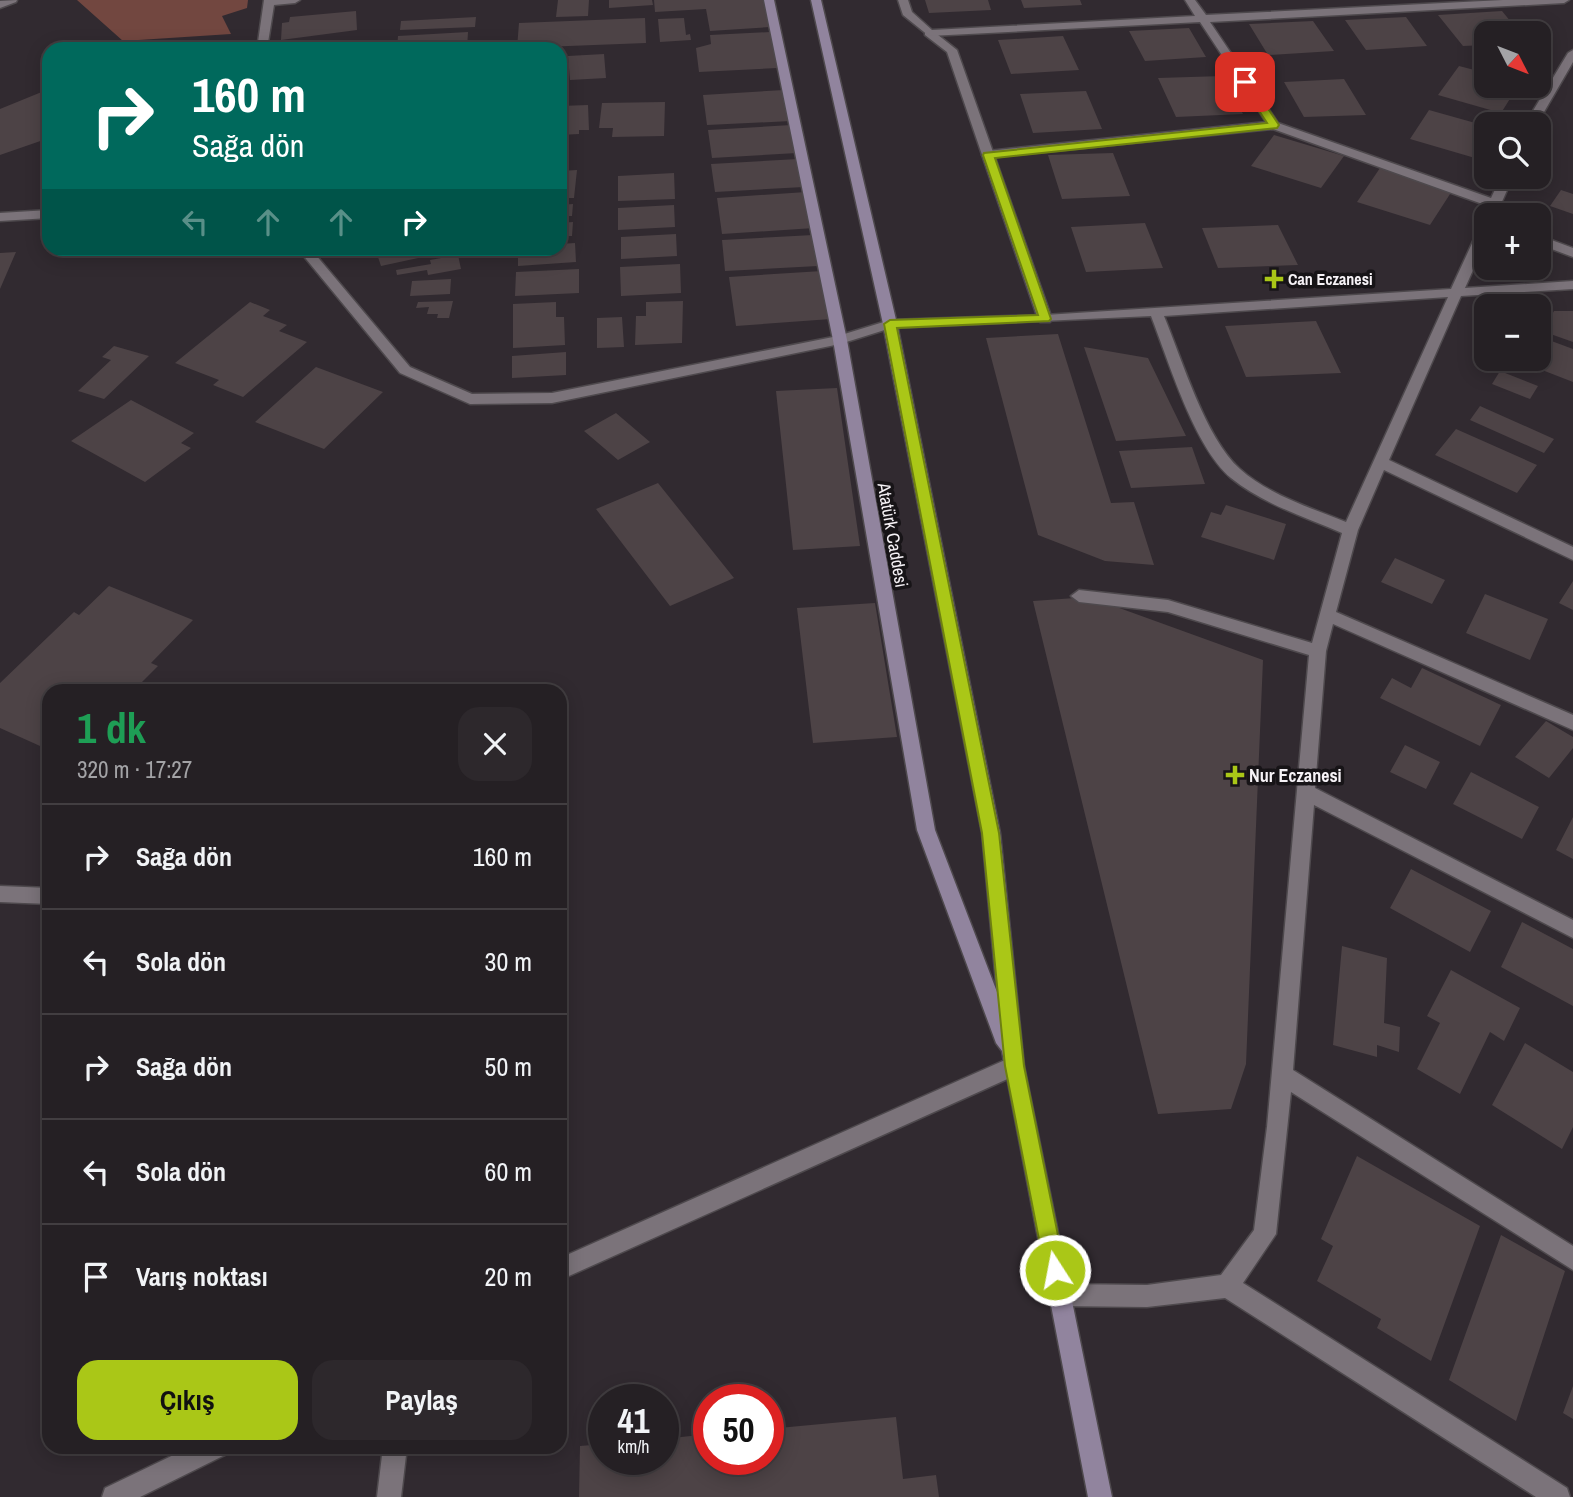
<!DOCTYPE html>
<html lang="tr">
<meta charset="utf-8">
<style>
body{margin:0;font-family:"Archivo Narrow",sans-serif;background:#2d282c;color:#f1f3f6;height:100vh;display:flex;flex-direction:column;font-size:26px;white-space:nowrap}
*{box-sizing:border-box;margin:0}
p{font-size:23px;color:#a3a3a6}
.icon{flex:none;width:38px;height:38px;fill:none;stroke:currentColor;stroke-width:2;stroke-linecap:round;stroke-linejoin:round}
.map{position:relative;flex:1;overflow:hidden}
.sheet{position:absolute;left:42px;top:684px;width:525px;height:770px;display:flex;flex-direction:column;background:#252024;border-radius:21px;box-shadow:0 4px 18px #0003,0 0 0 2px #423e41}
.sheet>*{flex:none}
.hud{position:absolute;left:42px;top:42px;width:525px;height:214px;border-radius:21px;box-shadow:0 4px 18px #0003,0 0 0 2px #423e41;background:#00695c;color:#fff;overflow:hidden}
.needle{width:46px;rotate:132deg}
.tools{position:absolute;left:1474px;top:21px;display:grid;gap:14px}
.tools a{display:grid;place-items:center;width:77px;height:77px;border-radius:14px;background:#252024;box-shadow:0 4px 18px #0003,0 0 0 2px #423e41;font-size:35px}
.speed{position:absolute;left:588px;top:1384px;display:flex;gap:14px;font-size:35px;font-weight:700;text-align:center}
.speed>*{display:grid;place-content:center;width:91px;height:91px;border-radius:50%;background:#252024;box-shadow:0 4px 18px #0003,0 0 0 2px #423e41;line-height:1}
.speed small{font-size:18px;font-weight:400}
.speed .limit{border:10px solid #d22;background:#fff;color:#111}
.pin{position:absolute;display:grid;place-items:center;width:60px;height:60px;color:#fff;margin:-30px;border-radius:14px;box-shadow:0 4px 10px #0006}
.me{position:absolute;width:77px;margin:-38px;rotate:349deg;stroke-linejoin:round;filter:drop-shadow(0 0 5px #0008)}
.turn{display:flex;align-items:center;gap:24px;height:147px;padding:0 35px;font-size:32px}
.turn .icon{width:91px;height:91px;stroke-width:2.5}
.turn b{display:block;font-size:49px;line-height:60px}
.lanes{display:flex;align-items:center;height:66px;padding:0 35px;background:#0003;justify-content:center;gap:35px;direction:ltr}
.lanes .off{opacity:.35}
.round{display:grid;place-items:center;flex:none;width:74px;height:74px;border-radius:21px;background:#2d282c}
.overview{display:flex;align-items:center;justify-content:space-between;height:119px;padding:0 35px}
h1{font-size:42px;font-weight:700;line-height:52px;color:#1e9e55}
.primary-button{display:flex;gap:14px;margin-top:auto;padding:14px 35px}
.primary-button a{flex:1;height:80px;border-radius:21px;background:#aac717;color:#111;font-size:28px;font-weight:700;line-height:80px;text-align:center}
.primary-button a+a{background:#2d282c;color:#f1f3f6}
ul{padding:0;list-style:none}
li{display:flex;align-items:center;gap:21px;height:105px;padding:0 35px;border-top:2px solid #423e41}
li div{flex:1}
li b{display:block;font-size:26px}
li em{font-style:normal}
.map>svg:first-child{display:block}
.green{fill:#724740}
.building{fill:#4d4346}
.lines{fill:none;stroke-linecap:round;stroke-linejoin:round}
.service-casing{stroke:#4e494d;stroke-width:3}
.minor-casing{stroke:#4e494d;stroke-width:3}
.secondary-casing{stroke:#4e494d;stroke-width:3}
.service{fill:#7b737a;fill-rule:evenodd}
.minor{fill:#7b737a;fill-rule:evenodd}
.secondary{fill:#91849e;fill-rule:evenodd}
.route{fill:#aac717;stroke:#6e810f;stroke-width:2}
.poi-dot{fill:#aac717;stroke:#171417;stroke-width:2.5}
.labels{text-anchor:middle;dominant-baseline:central;stroke-width:7;stroke-linejoin:round;paint-order:stroke}
.far-poi-label{font-size:16px;font-weight:bold;fill:#f6f2f6;stroke:#171417;text-anchor:start}
.street-label{font-size:18px;fill:#f6f2f6;stroke:#171417}
.poi-label{font-size:18px;font-weight:bold;fill:#f6f2f6;stroke:#171417;text-anchor:start}
</style>
<div class="map">
<svg width="1573" height="1497" viewBox="0 0 1573 1497">
<rect width="100%" height="100%" fill="#312a30"/>
<!-- green -->
<path class="green" d="M77 0H248L247 8 222 16 231 34 123 41Z"/>
<!-- building -->
<path class="building" d="M558 0H589L588 16 556 17Z
M609 0H652L653 5 609 8Z
M654 0H764L770 27 710 31 706 9 655 12Z
M925 0H988L991 10 929 13Z
M1021 0H1080L1082 5 1024 8Z
M356 11 357 30 281 40 282 23 289 22 290 17Z
M1502 11 1520 33H1486V45L1463 46 1438 15Z
M476 17 475 27 400 30 401 21Z
M1406 17 1427 46 1366 50 1345 20Z
M645 18 646 43 517 48 519 23Z
M684 18 686 35 690 34 691 40 660 42 658 19Z
M1313 21 1334 51 1268 55 1249 24Z
M1189 28 1206 57 1145 61 1129 31Z
M468 32 467 49H397L398 36Z
M770 32 777 68 699 72 696 48 711 44 710 35Z
M1063 36 1079 70 1011 74 998 40Z
M604 54 606 78 570 80 568 56Z
M1459 66 1486 73V86H1518L1501 113 1438 95Z
M1223 76 1243 114 1176 117 1158 78Z
M1344 79 1366 115 1304 117 1284 82Z
M49 89V138L0 155V109Z
M784 90 791 121 707 125 703 95Z
M1086 91 1102 129 1033 133 1020 94Z
M665 102 664 136 612 137 613 128H599L602 103Z
M588 105 589 130H579V134L560 135V106Z
M1429 110 1486 126V141L1475 158 1410 139Z
M791 125 797 153 712 158 708 130Z
M1274 135 1344 156 1321 188 1251 166Z
M1113 153 1130 196 1062 199 1048 155Z
M798 159 804 187 715 192 711 164Z
M1380 168 1452 191 1430 225 1357 202Z
M577 170 574 198H560V171Z
M674 173 675 199 618 201V176Z
M1561 190 1573 194V214L1550 206Z
M806 192 814 228 722 234 717 198Z
M573 204 572 216H560V205Z
M674 205 675 227 618 230V208Z
M573 222 572 236H560V223Z
M1145 223 1163 268 1086 272 1071 227Z
M1278 225 1298 265 1218 268 1202 228Z
M676 234 677 256 621 259V237Z
M813 235 818 266 725 271 722 240Z
M575 243 576 262 518 266V248H560V244Z
M375 248H444L446 252 381 266Z
M16 252 0 289V253Z
M458 255 461 269 428 275 427 270 397 275 396 270 431 264 430 260Z
M680 264 681 293 621 296 620 267Z
M579 269V293L515 296 516 272Z
M822 271 831 319 736 326 729 277Z
M451 279 450 294 410 296 412 281Z
M453 301 449 318H437L438 314H427L429 307 416 308 418 302Z
M683 301 682 343 635 345 636 316H646V302Z
M250 302 270 310 263 316 287 325 279 331 307 342 243 397 213 385 219 380 175 363Z
M556 302V317H564L565 345 513 348V304Z
M1554 311H1573V342L1542 331Z
M622 317 624 347 597 348V318Z
M1316 321 1341 373 1246 377 1225 326Z
M1058 334 1111 503 1134 502 1154 565 1105 561 1038 535 986 338Z
M1538 336 1573 349V382L1514 359H1538Z
M114 346 149 356 104 399 78 391 111 360 102 357Z
M1084 347 1148 358 1186 436 1116 441Z
M566 352V375L512 378V356Z
M316 367 383 392 324 449 255 422Z
M1500 371 1538 386 1530 399 1492 384Z
M837 388 860 546 793 550 776 391Z
M131 400 194 433 181 443 191 448 145 482 71 441Z
M1480 406 1554 439 1544 453 1470 420Z
M616 413 650 442 618 460 584 431Z
M1456 429 1537 465 1517 493 1435 455Z
M1192 447 1205 484 1131 488 1119 451Z
M658 483 734 578 670 606 596 509Z
M1226 505 1286 524 1274 560 1201 537 1211 512 1221 515Z
M1395 558 1445 580 1432 604 1381 582Z
M1573 581V610L1559 603Z
M109 586 193 620 151 663 158 666 133 691H49V750L0 728V683L74 612 79 615Z
M1485 594 1548 619 1530 660 1466 633Z
M1089 597 1263 660 1246 1064 1231 1109 1158 1114 1033 601Z
M875 603 897 737 813 743 797 608Z
M1422 668 1501 705 1480 746 1380 698 1392 678 1411 688Z
M1546 721 1573 737V748L1549 778 1515 757Z
M1405 745 1440 762 1426 789 1390 772Z
M1471 772 1539 807 1522 839 1453 804Z
M1573 817V859L1556 850Z
M1411 869 1491 911 1470 952 1390 908Z
M1522 922 1573 949V1006L1501 967Z
M1342 946 1387 958 1384 1023 1400 1027 1399 1052 1377 1045V1057L1333 1045Z
M1451 970 1520 1008 1504 1041 1490 1032 1460 1094 1417 1069 1440 1023 1427 1016Z
M1525 1043 1573 1072V1127L1562 1149 1492 1105Z
M1357 1156 1480 1226 1431 1361 1377 1328 1381 1319 1317 1281 1333 1246 1321 1239Z
M1501 1235 1565 1271 1516 1421 1449 1380Z
M1573 1386V1419L1563 1413Z
M896 1417 903 1479 936 1475 939 1497H579L580 1446 604 1444V1460H663V1439L709 1434V1460H768V1429Z"/>
<g class="lines">
<defs>
<path id="service" d="M925 31H933L957 50 1052 319 1050 322H1040L1038 319 947 52 925 35Z"/>
<path id="minor" d="M17 0 16 2 0 8V1Z
M264 0H300L295 3 274 5 267 49H257Z
M898 0H908L912 12 932 30 1195 16 1185 0H1195L1206 15 1503 0H1569L1564 3 1210 22 1278 123 1491 198 1501 177H1513L1496 215H1486V218L1484 215 1488 206 1273 129 984 158 982 155 988 151 1266 122 1200 22 929 36 903 15Z
M1573 50V62L1537 124H1525L1568 53Z
M49 210V218L0 221V213Z
M1486 222V241L1465 288 1573 281V289L1461 296 1389 460 1573 547V560L1384 470 1358 530 1336 612 1573 715V730L1333 624 1326 651 1315 788 1573 920V938L1314 805 1293 1070 1573 1246V1270L1291 1092 1276 1234 1243 1283 1567 1488 1570 1497H1536L1225 1298 1147 1307 1060 1306 1052 1303 1049 1295 1052 1287 1060 1284 1147 1285 1221 1275 1254 1230 1267 1127 1309 655 1168 612 1079 602 1071 596 1079 590 1168 600 1312 643 1342 533C1305 517 1263 504 1231 478 1194 447 1169 362 1151 316L891 328 840 344 552 403 470 404 400 373 297 248H310L410 367 472 394 552 393 838 336 890 320 1045 315 1451 289 1480 226ZM1448 297 1346 522C1311 508 1269 495 1240 469 1205 438 1182 359 1164 316Z
M1538 235 1573 248V257L1538 244Z
M0 886 49 888V904L0 902Z
M1014 1056 1021 1059 1024 1066 1021 1073 560 1280V1258Z
M190 1447H229L225 1455 140 1497H102L105 1488Z
M383 1447H407L401 1497H377Z"/>
<path id="secondary" d="M764 0H774L847 340 935 830 997 992 982 833 883 324 811 0H821L897 324 1000 833 1024 1066 1112 1497H1088L1002 1051 996 1043 917 830 833 340Z"/>
</defs>
<!-- service casing -->
<use href="#service" class="service-casing"/>
<!-- minor casing -->
<use href="#minor" class="minor-casing"/>
<!-- secondary casing -->
<use href="#secondary" class="secondary-casing"/>
<!-- service -->
<use href="#service" class="service"/>
<!-- minor -->
<use href="#minor" class="minor"/>
<!-- secondary -->
<use href="#secondary" class="secondary"/>
</g>
<!-- route -->
<path class="route" d="M1245 79 1249 80 1279 125 1277 128 995 158 1051 319 1049 321 897 328 999 833 1024 1066 1065 1270 1062 1277 1055 1280 1048 1277 1045 1270 1005 1066 982 833 884 324 890 320 1038 315 983 155 984 153 1267 123 1240 82Z"/>
<!-- markers -->
<g class="poi-dot">
<path d="M1270.5 268.5h7v7h7v7h-7v7h-7v-7h-7v-7h7z"/>
<path d="M1231.5 764.5h7v7h7v7h-7v7h-7v-7h-7v-7h7z"/>
</g>
<g class="labels">
<!-- far-poi labels -->
<g class="far-poi-label">
<text x="1288" y="279">Can Eczanesi</text>
</g>
<!-- street labels -->
<g class="street-label">
<text transform="translate(893 535) rotate(80)">Atatürk Caddesi</text>
</g>
<!-- poi labels -->
<g class="poi-label">
<text x="1249" y="775">Nur Eczanesi</text>
</g>
</g>
</svg>
<div class="tools">
<a><svg class="needle" viewBox="-14 -14 28 28"><path d="M0-13l5 13h-10z" fill="#e53935"/><path d="M0 13l5-13h-10z" fill="#a3a3a6"/></svg></a>
<a><svg class="icon" aria-label="search" viewBox="0 0 24 24"><circle cx="10" cy="10" r="6"/><path d="M15 15l6 6"/></svg></a>
<a>+</a>
<a>−</a>
</div>
<div class="speed"><div>41<small>km/h</small></div><div class="limit">50</div></div>
<div class="pin" style="left:1245px;top:82px;background:#d93025"><svg class="icon" aria-label="arrive" viewBox="0 0 24 24"><path d="M6 21V4h12l-3 4 3 4H6"/></svg></div>
<svg class="me" style="left:1055px;top:1270px" viewBox="-20 -20 40 40"><circle r="17" fill="#aac717" stroke="#fff" stroke-width="3"/><path d="M0-11L8 9 0 5-8 9z" fill="#fff"/></svg>
<div class="hud">
<div class="turn"><svg class="icon" aria-label="right" viewBox="0 0 24 24"><path d="M7 20v-9h11M14 6l5 5-5 5"/></svg><div><b>160 m</b>Sağa dön</div></div>
<div class="lanes"><svg class="icon off" aria-label="left" viewBox="0 0 24 24"><path d="M17 20v-9H6M10 6l-5 5 5 5"/></svg><svg class="icon off" aria-label="ahead" viewBox="0 0 24 24"><path d="M12 20V5M6 11l6-6 6 6"/></svg><svg class="icon off" aria-label="ahead" viewBox="0 0 24 24"><path d="M12 20V5M6 11l6-6 6 6"/></svg><svg class="icon" aria-label="right" viewBox="0 0 24 24"><path d="M7 20v-9h11M14 6l5 5-5 5"/></svg></div>
</div>
<section class="sheet">
<div class="overview"><div><h1>1 dk</h1><p>320 m · 17:27</p></div><a class="round"><svg class="icon" aria-label="close" viewBox="0 0 24 24"><path d="M6 6l12 12M18 6L6 18"/></svg></a></div>
<ul>
<li><svg class="icon" aria-label="right" viewBox="0 0 24 24"><path d="M7 20v-9h11M14 6l5 5-5 5"/></svg><div><b>Sağa dön</b></div><em>160 m</em></li>
<li><svg class="icon" aria-label="left" viewBox="0 0 24 24"><path d="M17 20v-9H6M10 6l-5 5 5 5"/></svg><div><b>Sola dön</b></div><em>30 m</em></li>
<li><svg class="icon" aria-label="right" viewBox="0 0 24 24"><path d="M7 20v-9h11M14 6l5 5-5 5"/></svg><div><b>Sağa dön</b></div><em>50 m</em></li>
<li><svg class="icon" aria-label="left" viewBox="0 0 24 24"><path d="M17 20v-9H6M10 6l-5 5 5 5"/></svg><div><b>Sola dön</b></div><em>60 m</em></li>
<li><svg class="icon" aria-label="arrive" viewBox="0 0 24 24"><path d="M6 21V4h12l-3 4 3 4H6"/></svg><div><b>Varış noktası</b></div><em>20 m</em></li>
</ul>
<div class="primary-button"><a>Çıkış</a><a>Paylaş</a></div>
</section>
</div>
